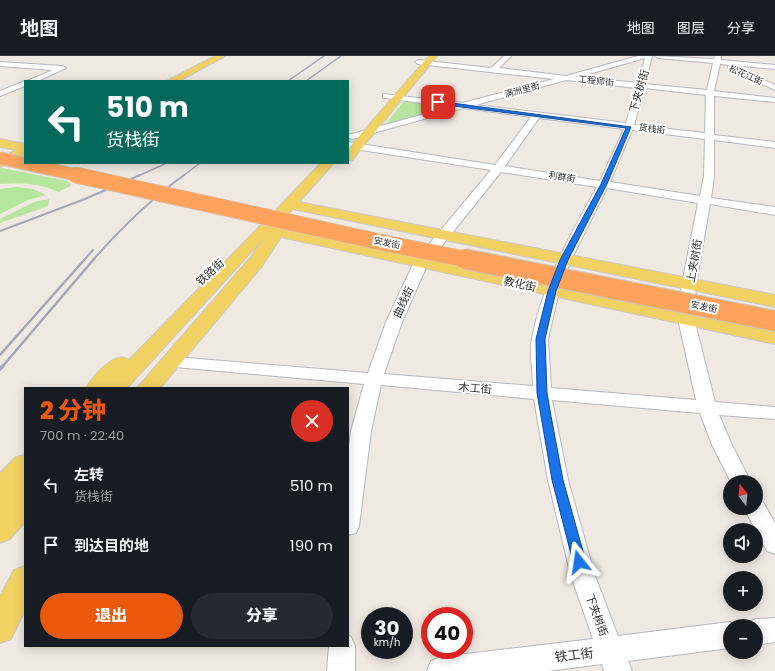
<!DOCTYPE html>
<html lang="zh">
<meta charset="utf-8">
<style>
body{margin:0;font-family:Poppins,"Noto Sans SC",sans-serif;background:#242831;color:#f1f3f6;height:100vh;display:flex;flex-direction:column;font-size:15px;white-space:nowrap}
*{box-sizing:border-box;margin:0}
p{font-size:13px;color:#9ea1a6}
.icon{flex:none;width:22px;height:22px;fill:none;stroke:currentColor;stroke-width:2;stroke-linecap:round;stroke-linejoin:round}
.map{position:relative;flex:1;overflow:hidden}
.sheet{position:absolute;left:24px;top:331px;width:325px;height:260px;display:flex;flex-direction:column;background:#171b24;border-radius:0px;box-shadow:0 2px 10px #0003}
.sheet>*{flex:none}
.top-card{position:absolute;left:24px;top:24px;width:325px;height:84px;border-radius:0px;box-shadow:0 2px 10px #0003;background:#00695c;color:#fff;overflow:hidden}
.needle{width:26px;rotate:344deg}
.buttons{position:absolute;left:723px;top:419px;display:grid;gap:8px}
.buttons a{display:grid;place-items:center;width:40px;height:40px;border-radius:50%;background:#171b24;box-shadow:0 2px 10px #0003;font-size:20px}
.speed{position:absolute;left:361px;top:551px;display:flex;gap:8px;font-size:20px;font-weight:700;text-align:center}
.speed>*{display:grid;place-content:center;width:52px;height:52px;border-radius:50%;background:#171b24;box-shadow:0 2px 10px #0003;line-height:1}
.speed small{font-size:10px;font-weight:400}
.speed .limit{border:6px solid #d22;background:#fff;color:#111}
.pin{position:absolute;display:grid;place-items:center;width:34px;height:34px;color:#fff;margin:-17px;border-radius:8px;box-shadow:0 2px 6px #0006}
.me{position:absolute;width:44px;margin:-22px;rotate:345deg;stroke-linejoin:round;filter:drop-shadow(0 0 3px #0008)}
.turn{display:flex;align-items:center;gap:14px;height:84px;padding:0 16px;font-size:18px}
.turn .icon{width:52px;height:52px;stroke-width:2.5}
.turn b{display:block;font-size:28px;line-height:34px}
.round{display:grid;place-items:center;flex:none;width:42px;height:42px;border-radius:21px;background:#242831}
.overview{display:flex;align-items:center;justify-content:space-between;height:68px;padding:0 16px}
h1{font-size:24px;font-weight:800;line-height:30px;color:#ea580c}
.primary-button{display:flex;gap:8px;margin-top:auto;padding:8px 16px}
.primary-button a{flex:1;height:46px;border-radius:24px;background:#ea580c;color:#fff;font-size:16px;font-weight:800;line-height:46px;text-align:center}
.primary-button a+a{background:#242831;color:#f1f3f6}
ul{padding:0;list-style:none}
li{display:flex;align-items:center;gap:12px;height:60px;padding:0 16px}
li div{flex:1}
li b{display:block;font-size:15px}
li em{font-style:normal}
header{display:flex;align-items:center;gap:24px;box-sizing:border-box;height:56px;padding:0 20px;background:#171b24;border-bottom:1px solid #363941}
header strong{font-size:19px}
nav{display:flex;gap:22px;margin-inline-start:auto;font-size:14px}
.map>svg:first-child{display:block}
.green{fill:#b6e59e}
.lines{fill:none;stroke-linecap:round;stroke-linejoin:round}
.minor-casing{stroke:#b4b7c1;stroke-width:2}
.major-casing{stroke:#c9c9c9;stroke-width:2}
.minor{fill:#fff;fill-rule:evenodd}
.major{fill:#f2d163;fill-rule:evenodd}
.rail-far3{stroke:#a3a6b8;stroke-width:1.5}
.rail-far2{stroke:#a3a6b8;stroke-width:2}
.rail-far1{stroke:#a3a6b8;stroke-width:2.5}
.rail{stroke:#a3a6b8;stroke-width:3.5}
.highway-bridge-far2-casing{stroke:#c9c9c9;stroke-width:14;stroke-linecap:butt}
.highway-bridge-far1-casing{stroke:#c9c9c9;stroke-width:17;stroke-linecap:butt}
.highway-bridge-casing{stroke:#c9c9c9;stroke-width:22;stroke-linecap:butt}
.highway-bridge-far2{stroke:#ffa35c;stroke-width:12}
.highway-bridge-far1{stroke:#ffa35c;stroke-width:16}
.highway-bridge{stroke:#ffa35c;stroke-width:20}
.route{fill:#1a73e8;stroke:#114b97}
.labels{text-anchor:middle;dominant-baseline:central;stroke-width:4;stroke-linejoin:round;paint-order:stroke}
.far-street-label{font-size:9px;fill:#2e2e2e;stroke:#fff}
.street-label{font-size:11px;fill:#2e2e2e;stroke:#fff}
.near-street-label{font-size:13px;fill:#2e2e2e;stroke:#fff}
</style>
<header>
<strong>地图</strong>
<nav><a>地图</a><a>图层</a><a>分享</a></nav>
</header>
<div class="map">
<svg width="775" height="615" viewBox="0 0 775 615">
<rect width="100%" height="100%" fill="#efe9e1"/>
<!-- green -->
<path class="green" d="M404 45 445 50 448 53 384 70Z
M2 112 67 125 72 129 59 136C39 127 21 127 0 128V113Z
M17 131 33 133 46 139 28 144 0 158V133Z
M49 143 48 150 0 167V163L34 146Z"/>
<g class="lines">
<defs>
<path id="minor" d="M504 0H511L499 12 566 20 638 0H652L645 28 707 34 713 7 658 2 655 0 714 3 715 0H721V4L775 9V13L720 8 714 35 775 42V46L714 40V79L775 86V92L714 84V120L711 142 775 151V159L710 148 696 228 694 263 715 346 775 351V363L719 359 732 389 751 426H731L712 389 700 357 552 344 568 424 595 520 618 580 730 566 739 570H730V592L628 605 632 615H604L602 608 548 615H427L431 605 441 601 593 583 571 520 548 424 534 343 381 329 371 375 359 470 356 477 348 479V397L351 375 364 328 175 311 169 310 167 306 169 302 175 301 368 317 386 266 414 206 491 114 348 92V86L495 109 531 61 463 52 352 83 349 82 348 79 450 51 386 42H383V38L463 47 554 23 418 8 415 6 418 4 491 12ZM645 2 638 27 578 21ZM566 24 636 32 626 67 476 49ZM644 32 706 39 705 77 634 69ZM539 62 624 73 600 125 505 110ZM632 74 705 83 704 120 700 140 610 126ZM501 116 597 131C570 179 543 227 532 282 529 297 533 315 533 330L384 318 402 266 428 207ZM607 132 698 147 682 228 678 263 696 344 551 332 548 283 559 235 571 204Z
M0 6 62 10 66 12 38 25H27L53 14 0 10Z
M728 10H732L775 29V34L728 12Z
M25 25V30L0 40V35Z
M756 444 763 446 775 467V498L767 495 744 452H756Z
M775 562V586L756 589V570H746L747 567 756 563Z
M348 579 351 581 355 590V615H327L329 590H348Z"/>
<path id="major" d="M215 0H225L179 25H167Z
M429 0H437L352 104 348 105V93Z
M0 83 25 88V100L0 111V102L17 94 0 91Z
M321 107H334L299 146 775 239V251L293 153 287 159H277L275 156 277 153Z
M284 165 289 167 292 170 289 173 775 276V288L281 181 262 210 160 332H137L250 202 265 181 127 332H86C93 321 115 293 129 304L260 170 265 168 274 170Z
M25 399V466L10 483 0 487V417L16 401Z
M25 510V554L11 583 0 587V540L14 514Z"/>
</defs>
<!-- minor casing -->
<use href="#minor" class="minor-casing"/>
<!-- major casing -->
<use href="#major" class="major-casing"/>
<!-- minor -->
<use href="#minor" class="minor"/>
<!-- major -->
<use href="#major" class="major"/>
<!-- rail-far3 -->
<path class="rail-far3" d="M288 25 324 0
M306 25 341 0
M138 120 167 107
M183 120 200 107"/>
<!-- rail-far2 -->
<path class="rail-far2" d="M0 175 85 143 140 119
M84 204 93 194
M93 204C121 172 150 144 184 119"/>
<!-- rail-far1 -->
<path class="rail-far1" d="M0 299 85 203
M2 311 94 203"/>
<!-- rail -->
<path class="rail" d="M0 313 3 310"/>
<defs>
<path id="highway-bridge-far2" d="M0 102 81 120"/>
<path id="highway-bridge-far1" d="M76 119 380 186 470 204"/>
<path id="highway-bridge" d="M465 203 775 265"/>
</defs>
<!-- highway-bridge-far2 casing -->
<use href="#highway-bridge-far2" class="highway-bridge-far2-casing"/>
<!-- highway-bridge-far1 casing -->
<use href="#highway-bridge-far1" class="highway-bridge-far1-casing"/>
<!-- highway-bridge casing -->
<use href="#highway-bridge" class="highway-bridge-casing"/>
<!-- highway-bridge-far2 -->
<use href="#highway-bridge-far2" class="highway-bridge-far2"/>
<!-- highway-bridge-far1 -->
<use href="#highway-bridge-far1" class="highway-bridge-far1"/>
<!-- highway-bridge -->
<use href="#highway-bridge" class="highway-bridge"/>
</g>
<!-- route -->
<path class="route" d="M437 45 631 71 607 128 568 204 556 235 545 283 547 337 551 360 563 424 586 506 584 510 579 512 575 510 573 506 552 424 541 360 537 337 536 283 548 235 560 204 601 128 626 72 438 48Z"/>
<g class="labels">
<!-- far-street labels -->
<g class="far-street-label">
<text transform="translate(746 19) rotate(24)">松花江街</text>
<text transform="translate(596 25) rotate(6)">工程师街</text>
<text transform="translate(522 34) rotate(-15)">满洲里街</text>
<text transform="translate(652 73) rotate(7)">货栈街</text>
<text transform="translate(562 121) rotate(9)">利群街</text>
<text transform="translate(387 187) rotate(12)">安发街</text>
<text transform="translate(704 251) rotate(11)">安发街</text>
</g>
<!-- street labels -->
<g class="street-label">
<text transform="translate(639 35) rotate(-74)">下夹树街</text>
<text transform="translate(694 205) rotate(-80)">上夹树街</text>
<text transform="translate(210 216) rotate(-42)">铁路街</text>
<text transform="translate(520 228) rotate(12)">教化街</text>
<text transform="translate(403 246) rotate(-65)">曲线街</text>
<text transform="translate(475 332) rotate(5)">木工街</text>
<text transform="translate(597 559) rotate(70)">下夹树街</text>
</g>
<!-- near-street labels -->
<g class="near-street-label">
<text transform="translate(574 599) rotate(-7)">铁工街</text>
</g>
</g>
</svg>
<div class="buttons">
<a><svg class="needle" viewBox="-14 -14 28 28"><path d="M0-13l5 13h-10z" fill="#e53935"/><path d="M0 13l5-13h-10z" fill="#9ea1a6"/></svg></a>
<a><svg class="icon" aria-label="sound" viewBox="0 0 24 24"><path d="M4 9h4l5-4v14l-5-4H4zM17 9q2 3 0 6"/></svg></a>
<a>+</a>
<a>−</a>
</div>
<div class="speed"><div>30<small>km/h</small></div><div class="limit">40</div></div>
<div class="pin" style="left:438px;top:46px;background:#d93025"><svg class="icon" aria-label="arrive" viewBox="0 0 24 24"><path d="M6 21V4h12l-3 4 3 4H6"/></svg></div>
<svg class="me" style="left:579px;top:506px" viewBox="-20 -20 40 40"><path d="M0-17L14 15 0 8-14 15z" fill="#1a73e8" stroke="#fff" stroke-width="4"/></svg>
<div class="top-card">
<div class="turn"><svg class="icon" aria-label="left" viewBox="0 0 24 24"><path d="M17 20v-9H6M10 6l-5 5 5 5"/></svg><div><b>510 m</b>货栈街</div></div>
</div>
<section class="sheet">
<div class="overview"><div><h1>2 分钟</h1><p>700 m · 22:40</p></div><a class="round" style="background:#d93025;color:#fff"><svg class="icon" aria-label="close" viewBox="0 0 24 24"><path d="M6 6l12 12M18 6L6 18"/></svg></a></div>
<ul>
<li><svg class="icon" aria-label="left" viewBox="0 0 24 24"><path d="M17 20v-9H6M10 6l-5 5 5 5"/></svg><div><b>左转</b><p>货栈街</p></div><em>510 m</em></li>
<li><svg class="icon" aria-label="arrive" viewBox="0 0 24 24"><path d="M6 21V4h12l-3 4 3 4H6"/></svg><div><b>到达目的地</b></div><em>190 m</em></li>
</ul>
<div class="primary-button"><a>退出</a><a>分享</a></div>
</section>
</div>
